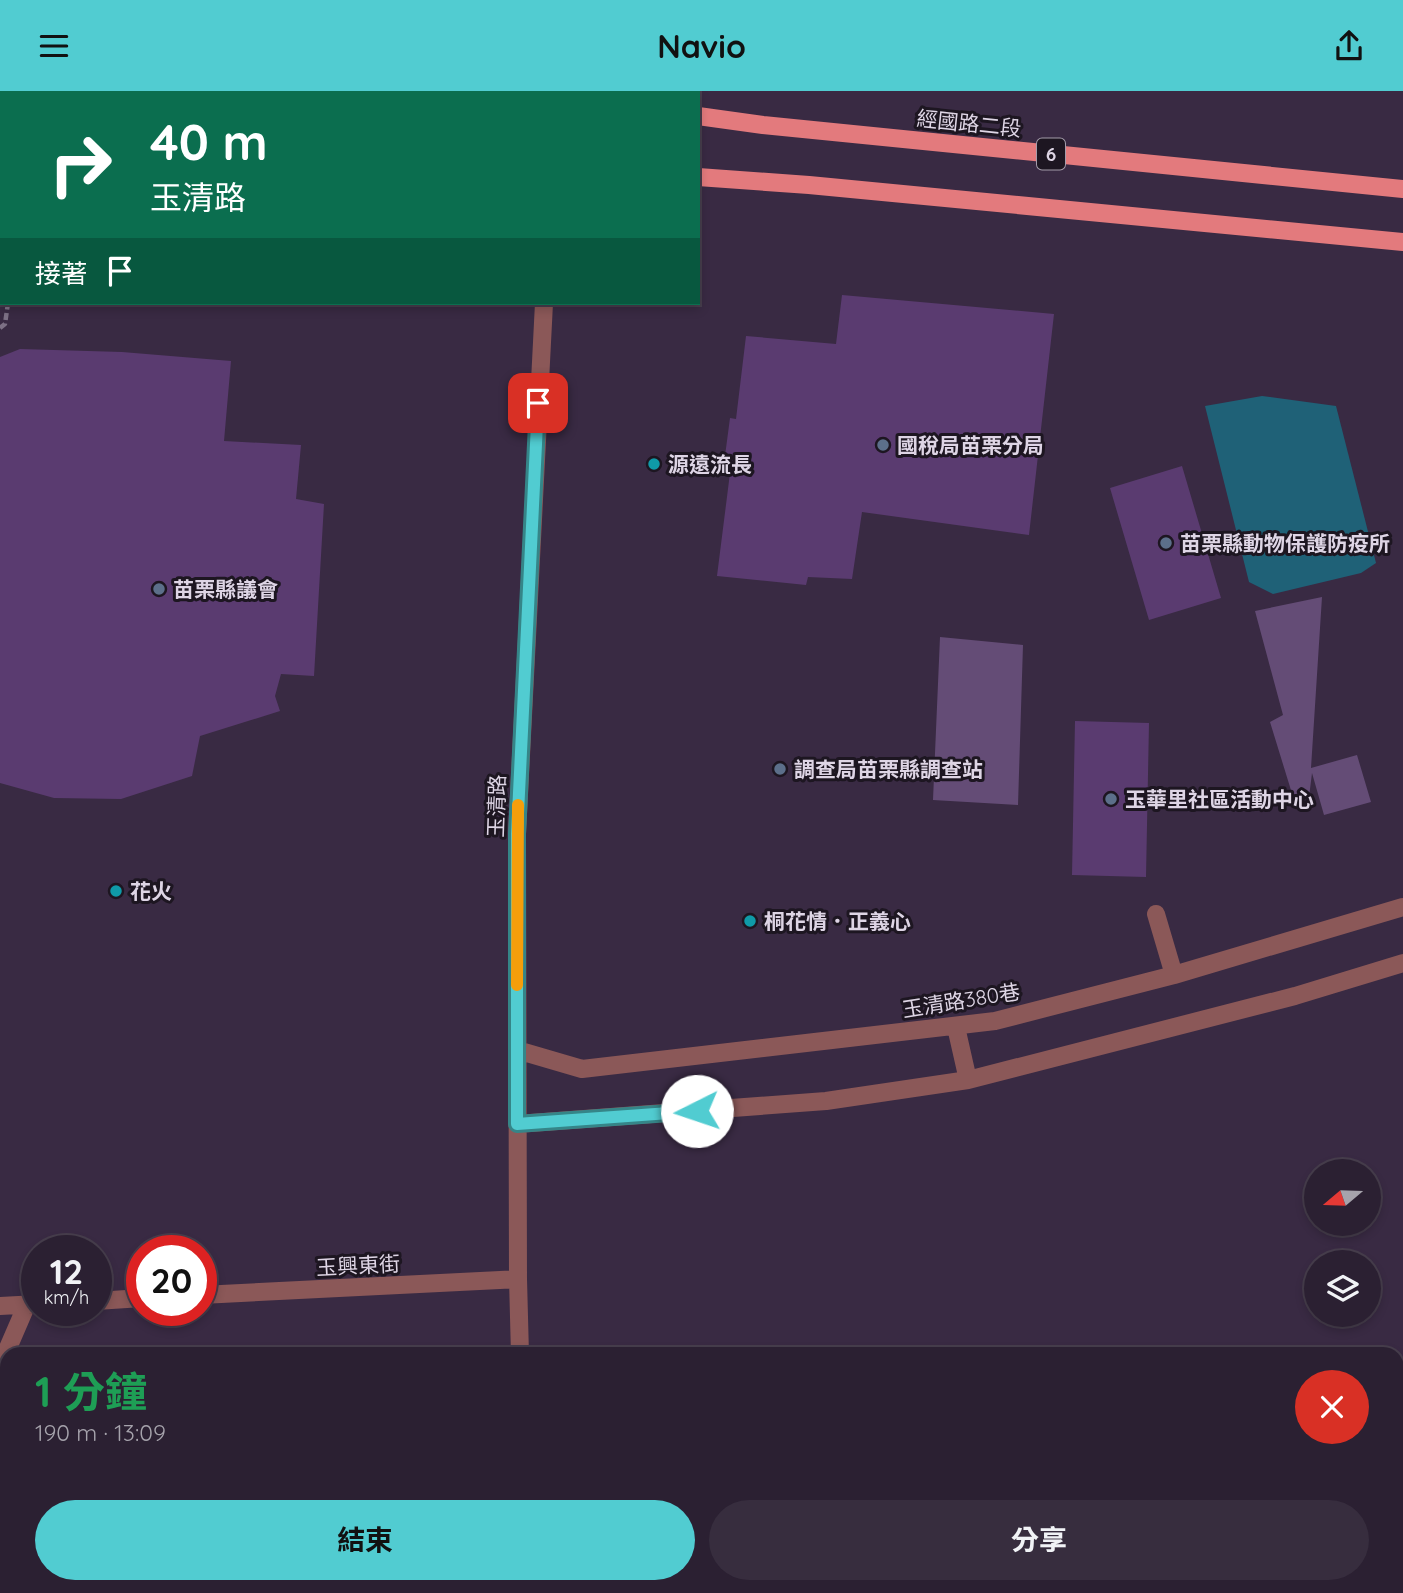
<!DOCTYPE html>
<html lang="zh-TW">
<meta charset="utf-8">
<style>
body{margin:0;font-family:Quicksand,"Noto Sans TC",sans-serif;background:#372d3e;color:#f1f3f6;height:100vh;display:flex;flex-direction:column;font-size:26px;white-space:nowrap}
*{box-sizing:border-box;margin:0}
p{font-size:23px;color:#a6a3ac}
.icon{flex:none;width:38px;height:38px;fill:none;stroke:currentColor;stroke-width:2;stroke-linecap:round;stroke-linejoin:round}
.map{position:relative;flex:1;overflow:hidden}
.drawer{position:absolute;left:0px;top:1256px;width:1404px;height:247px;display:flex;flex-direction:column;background:#2b2032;border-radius:21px 21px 0 0;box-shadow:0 4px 10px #0003,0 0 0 2px #473e4d}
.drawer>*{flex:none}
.top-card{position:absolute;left:0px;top:0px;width:700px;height:214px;box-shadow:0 4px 10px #0003,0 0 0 2px #473e4d;background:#0b6e4f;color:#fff;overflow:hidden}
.needle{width:46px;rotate:251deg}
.tools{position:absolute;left:1304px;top:1068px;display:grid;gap:14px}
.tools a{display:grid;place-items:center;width:77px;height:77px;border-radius:50%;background:#2b2032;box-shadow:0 4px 10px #0003,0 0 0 2px #473e4d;font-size:35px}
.speed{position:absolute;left:21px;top:1144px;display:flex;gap:14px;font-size:35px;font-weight:700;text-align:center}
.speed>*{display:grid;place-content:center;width:91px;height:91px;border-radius:50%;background:#2b2032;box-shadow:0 4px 10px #0003,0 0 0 2px #473e4d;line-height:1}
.speed small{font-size:18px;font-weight:400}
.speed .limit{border:10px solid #d22;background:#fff;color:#111}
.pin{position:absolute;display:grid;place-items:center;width:60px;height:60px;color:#fff;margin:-30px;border-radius:14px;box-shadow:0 4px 10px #0006}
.me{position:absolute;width:77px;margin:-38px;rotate:266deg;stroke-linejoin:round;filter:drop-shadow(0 0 5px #0008)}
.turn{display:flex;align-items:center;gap:24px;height:147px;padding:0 35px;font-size:32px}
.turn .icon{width:91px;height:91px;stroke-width:2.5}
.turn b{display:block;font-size:49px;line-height:60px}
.then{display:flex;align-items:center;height:66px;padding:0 35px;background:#0003;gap:14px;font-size:26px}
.round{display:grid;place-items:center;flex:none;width:74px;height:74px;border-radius:37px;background:#372d3e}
.headline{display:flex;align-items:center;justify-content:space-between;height:119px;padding:0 35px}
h1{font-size:42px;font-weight:700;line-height:52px;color:#1e9e55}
.button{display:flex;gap:14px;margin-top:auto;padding:14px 35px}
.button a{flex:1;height:80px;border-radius:42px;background:#51ccd1;color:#111;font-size:28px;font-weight:700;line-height:80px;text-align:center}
.button a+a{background:#372d3e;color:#f1f3f6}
header{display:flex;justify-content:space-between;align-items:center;height:91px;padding:0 35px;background:#51ccd1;color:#111;font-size:32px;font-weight:700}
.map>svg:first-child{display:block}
.green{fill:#644c76}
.water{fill:#1f6177}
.building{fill:#5a3b70}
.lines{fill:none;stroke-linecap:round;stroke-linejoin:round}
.path{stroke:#7c7085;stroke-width:4.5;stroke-dasharray:7 3.5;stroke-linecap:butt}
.minor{stroke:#8b5858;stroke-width:18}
.major{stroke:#e37a7d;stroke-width:18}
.route-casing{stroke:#358588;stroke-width:18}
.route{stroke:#51ccd1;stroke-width:12}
.slow{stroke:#f59e0b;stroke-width:12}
.service-dot{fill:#5c6f8a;stroke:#1d1621;stroke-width:2.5}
.culture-dot{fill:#0f9aa8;stroke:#1d1621;stroke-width:2.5}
.labels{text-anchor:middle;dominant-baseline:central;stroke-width:6;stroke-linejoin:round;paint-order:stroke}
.shield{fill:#1d1621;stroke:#a49caa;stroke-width:2}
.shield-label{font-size:19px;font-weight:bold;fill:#ded5e5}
.street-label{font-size:21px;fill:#ded5e5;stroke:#1d1621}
.poi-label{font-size:21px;font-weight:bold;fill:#ded5e5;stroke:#1d1621;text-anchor:start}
</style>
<header><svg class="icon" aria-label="menu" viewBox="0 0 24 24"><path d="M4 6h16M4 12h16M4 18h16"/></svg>Navio<svg class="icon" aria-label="share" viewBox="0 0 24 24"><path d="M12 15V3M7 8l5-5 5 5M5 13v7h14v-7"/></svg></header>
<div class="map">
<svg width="1403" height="1502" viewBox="0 0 1403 1502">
<rect width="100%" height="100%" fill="#392a43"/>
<!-- green -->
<path class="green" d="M1322 506 1311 677 1357 664 1371 711 1324 724 1312 682 1309 706 1294 709 1270 631 1283 624 1255 520Z
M940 546 1023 554 1018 714 933 709Z"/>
<!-- water -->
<path class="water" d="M1262 305 1336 315 1376 472 1361 482 1273 503 1249 491 1205 315Z"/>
<!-- building -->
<path class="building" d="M842 204 1054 223 1029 444 862 421 852 488 808 486 806 494 717 485 730 382 723 380 730 327 736 328 746 245 836 253Z
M20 258 122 261 231 270 224 350 301 354 296 408 324 413 314 585 281 583 275 605 280 620 200 645 192 685 121 708 54 707 0 692V266Z
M1182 375 1221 507 1149 529 1110 397Z
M1075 630 1149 632 1146 786 1072 784Z"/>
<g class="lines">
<!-- path -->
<path class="path" d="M0 237 5 233 8 212"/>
<!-- minor -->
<path class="minor" d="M567 2 568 0
M1156 823 1174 884
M956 936 968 989
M517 959 582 978 995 930 1174 884 1403 816
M517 1033 826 1010 968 989 1295 905 1403 872
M201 1204 518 1188
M96 1210 142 1207
M0 1215 37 1213
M520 1264 518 1188 517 743 544 212
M0 1269 5 1264 27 1213
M0 1385 7 1387
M1396 1431 1403 1429
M599 1496 601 1502
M754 1496 763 1502
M136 1502 141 1496
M1046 1502 1049 1496
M1142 1502 1144 1496"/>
<!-- major -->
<path class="major" d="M394 0 415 2
M698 25 763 34 1403 98
M0 31H2
M698 86 809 94 1403 151"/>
</g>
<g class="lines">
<defs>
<path id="route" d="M538 312 517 743V1033L697 1020"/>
</defs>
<!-- route casing -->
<use href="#route" class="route-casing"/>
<!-- route -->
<use href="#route" class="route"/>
<!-- slow -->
<path class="slow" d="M517 894 518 714"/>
</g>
<!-- markers -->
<g class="service-dot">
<circle cx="883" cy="354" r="7"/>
<circle cx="1166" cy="452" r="7"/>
<circle cx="159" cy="498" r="7"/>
<circle cx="780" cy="678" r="7"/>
<circle cx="1111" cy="708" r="7"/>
</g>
<g class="culture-dot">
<circle cx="654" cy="373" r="7"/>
<circle cx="116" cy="800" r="7"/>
<circle cx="750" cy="830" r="7"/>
</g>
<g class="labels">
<!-- shield labels -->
<rect class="shield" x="1037" y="47.5" width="28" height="31" rx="5"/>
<g class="shield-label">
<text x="1051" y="63">6</text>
</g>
<!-- street labels -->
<g class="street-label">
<text transform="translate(969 32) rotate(6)">經國路二段</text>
<text transform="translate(496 715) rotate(-88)">玉清路</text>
<text transform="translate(961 909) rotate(-9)">玉清路380巷</text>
<text transform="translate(358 1174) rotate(-3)">玉興東街</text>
</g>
<!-- poi labels -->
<g class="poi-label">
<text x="897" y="354">國稅局苗栗分局</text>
<text x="668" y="373">源遠流長</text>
<text x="1180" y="452">苗栗縣動物保護防疫所</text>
<text x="173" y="498">苗栗縣議會</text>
<text x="794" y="678">調查局苗栗縣調查站</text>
<text x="1125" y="708">玉華里社區活動中心</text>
<text x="130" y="800">花火</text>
<text x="764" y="830">桐花情．正義心</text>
</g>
</g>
</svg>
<div class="tools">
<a><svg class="needle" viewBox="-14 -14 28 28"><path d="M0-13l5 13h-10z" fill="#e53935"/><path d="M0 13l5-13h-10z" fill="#a6a3ac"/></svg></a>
<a><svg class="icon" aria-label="layers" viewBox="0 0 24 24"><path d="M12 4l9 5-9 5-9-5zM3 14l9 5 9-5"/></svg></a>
</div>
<div class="speed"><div>12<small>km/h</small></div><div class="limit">20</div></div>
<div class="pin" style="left:538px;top:312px;background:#d93025"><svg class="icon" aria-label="arrive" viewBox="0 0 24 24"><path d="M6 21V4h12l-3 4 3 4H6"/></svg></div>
<svg class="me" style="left:697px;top:1020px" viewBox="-20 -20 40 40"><circle r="19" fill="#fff"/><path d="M0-13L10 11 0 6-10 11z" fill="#51ccd1"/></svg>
<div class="top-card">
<div class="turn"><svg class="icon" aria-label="right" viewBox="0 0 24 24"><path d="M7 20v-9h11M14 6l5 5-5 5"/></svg><div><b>40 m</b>玉清路</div></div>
<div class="then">接著<svg class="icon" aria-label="arrive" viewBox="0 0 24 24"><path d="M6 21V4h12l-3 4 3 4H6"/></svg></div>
</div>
<section class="drawer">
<div class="headline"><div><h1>1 分鐘</h1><p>190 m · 13:09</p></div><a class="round" style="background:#d93025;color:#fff"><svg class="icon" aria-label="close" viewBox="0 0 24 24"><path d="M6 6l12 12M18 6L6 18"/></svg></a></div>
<div class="button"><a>結束</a><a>分享</a></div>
</section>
</div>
